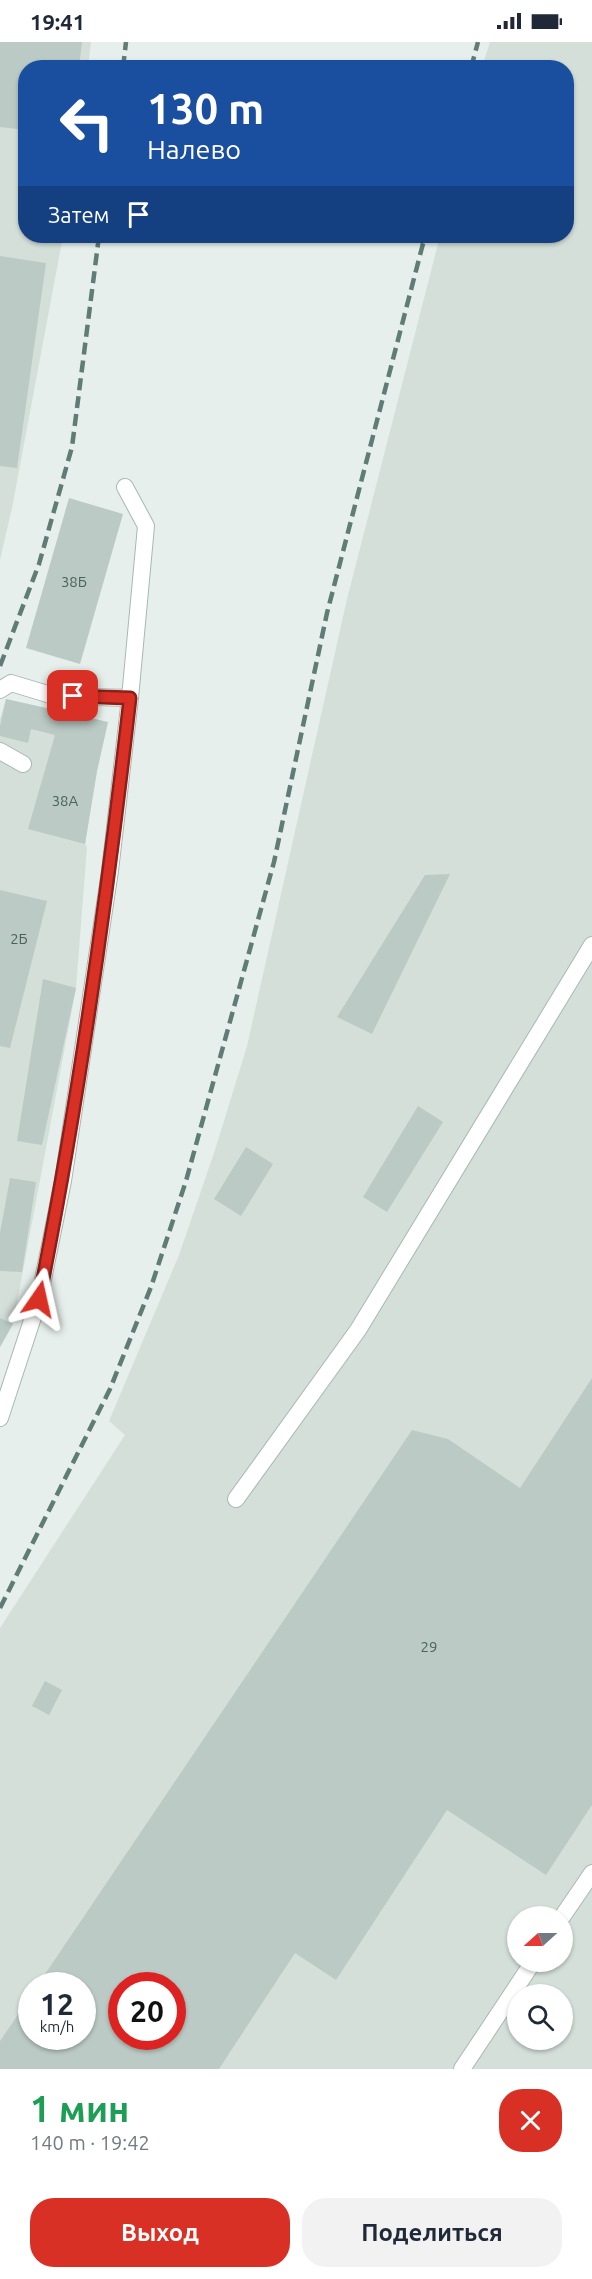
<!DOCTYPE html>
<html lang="ru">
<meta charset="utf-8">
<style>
body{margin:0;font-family:Ubuntu,sans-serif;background:#f2f2f3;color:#1f2937;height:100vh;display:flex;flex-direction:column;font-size:22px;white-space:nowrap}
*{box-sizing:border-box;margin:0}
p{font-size:20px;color:#747a83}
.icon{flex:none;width:33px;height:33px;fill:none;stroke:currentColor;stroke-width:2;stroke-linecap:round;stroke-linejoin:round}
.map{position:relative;height:2027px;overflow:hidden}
.sheet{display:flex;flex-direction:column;background:#fff;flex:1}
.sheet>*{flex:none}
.banner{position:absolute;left:18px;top:18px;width:556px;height:183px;border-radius:24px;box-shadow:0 2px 4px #0004;background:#1a4fa0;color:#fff;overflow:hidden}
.needle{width:39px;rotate:249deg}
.tools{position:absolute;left:507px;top:1864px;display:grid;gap:12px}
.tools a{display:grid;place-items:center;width:66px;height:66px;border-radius:50%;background:#fff;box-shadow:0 2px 4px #0004;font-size:30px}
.speed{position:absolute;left:18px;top:1930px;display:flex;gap:12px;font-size:30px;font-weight:700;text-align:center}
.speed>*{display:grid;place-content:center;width:78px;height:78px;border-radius:50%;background:#fff;box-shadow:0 2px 4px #0004;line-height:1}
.speed small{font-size:15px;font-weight:400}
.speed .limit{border:9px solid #d22;background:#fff;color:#111}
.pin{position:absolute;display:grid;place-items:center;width:51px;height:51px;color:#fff;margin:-26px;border-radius:12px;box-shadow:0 3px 9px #0006}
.me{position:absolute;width:66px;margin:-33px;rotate:11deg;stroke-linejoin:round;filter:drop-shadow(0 0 4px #0008)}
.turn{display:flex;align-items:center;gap:21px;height:126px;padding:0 30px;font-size:27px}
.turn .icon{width:78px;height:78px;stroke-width:2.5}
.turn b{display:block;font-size:42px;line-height:51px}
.then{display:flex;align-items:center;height:57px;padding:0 30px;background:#0003;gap:12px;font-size:22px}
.round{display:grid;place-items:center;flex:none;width:63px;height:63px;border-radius:24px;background:#f2f2f3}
.headline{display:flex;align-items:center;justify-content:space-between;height:102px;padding:0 30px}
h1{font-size:36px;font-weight:700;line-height:45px;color:#1e9e55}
.action{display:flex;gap:12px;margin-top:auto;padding:12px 30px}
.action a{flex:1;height:69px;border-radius:24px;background:#d93025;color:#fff;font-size:24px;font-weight:700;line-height:69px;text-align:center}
.action a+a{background:#f2f2f3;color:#1f2937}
.status{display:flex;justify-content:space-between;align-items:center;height:42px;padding:0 30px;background:#fff;direction:ltr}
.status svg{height:16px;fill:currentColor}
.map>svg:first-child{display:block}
.built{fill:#d4dfda;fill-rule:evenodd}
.building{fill:#bbcac4;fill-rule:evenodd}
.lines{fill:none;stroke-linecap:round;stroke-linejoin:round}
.service-casing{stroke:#a8b8b2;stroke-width:18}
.service{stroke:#fff;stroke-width:16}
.rail{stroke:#5f7d75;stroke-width:4.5;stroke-dasharray:12 6;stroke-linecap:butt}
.route-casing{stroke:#8d1f18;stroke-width:15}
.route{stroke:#d93025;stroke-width:10}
.labels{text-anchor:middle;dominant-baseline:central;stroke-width:4.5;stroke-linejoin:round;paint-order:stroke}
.number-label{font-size:15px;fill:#4a645c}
</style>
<div class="status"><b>19:41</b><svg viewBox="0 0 49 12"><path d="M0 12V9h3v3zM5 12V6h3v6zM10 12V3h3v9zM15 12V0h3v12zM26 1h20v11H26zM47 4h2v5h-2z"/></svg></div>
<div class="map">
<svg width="592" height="2027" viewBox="0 0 592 2027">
<rect width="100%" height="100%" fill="#e6efeb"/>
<!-- built -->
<path class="built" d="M0 0H91L88 25 26 26V194H63L12 466 0 518Z
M490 0H592V2027H0V1586L125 1393 109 1379 179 1213 215 1108 247 1004 347 557 440 194H567V26L482 25ZM518 1875H562V1920H518ZM32 1944H82V1995H32ZM122 1944H172V1995H122ZM518 1953H562V1998H518Z
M6 657 108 680 97 729 85 802 87 805 76 946 13 1282 0 1305V677Z"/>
<!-- building -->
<path class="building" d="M0 0H82L79 26H26V88L0 85Z
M0 214 46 221 17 426 0 424Z
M69 456 123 472 80 622 26 606Z
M6 657 108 680 97 729 85 802 28 787 55 693 31 687 28 701 0 694V684Z
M450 832 372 992 337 975 425 833Z
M0 848 47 859 10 1006 0 1004Z
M43 937 76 946 42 1103 17 1099Z
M418 1064 443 1080 387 1170 363 1155Z
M246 1105 273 1122 241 1174 214 1157Z
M10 1136 36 1140 22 1230 0 1229V1191Z
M0 1276 13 1282 0 1305Z
M592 1336V1763L546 1833 447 1768 336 1938 295 1911 219 2027H0V1999L32 1952V1995H82V1944H37L412 1388 448 1397 520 1446ZM122 1944H172V1995H122Z
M45 1639 62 1648 49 1673 32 1664Z"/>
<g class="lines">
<defs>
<path id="service" d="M125 445 146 484 130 656
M0 648 11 641 54 654 130 656 110 829 63 1139 39 1257 0 1376
M0 709 23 722
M236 1457 358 1288 592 903
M562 1875 592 1831
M462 2027 533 1920"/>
</defs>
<!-- service casing -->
<use href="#service" class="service-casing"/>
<!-- service -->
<use href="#service" class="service"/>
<!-- rail -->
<path class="rail" d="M123 26 126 0
M471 26 478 0
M0 624 39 522 72 405 99 194
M0 1566 110 1347 151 1245 186 1139 274 820 327 571 425 194"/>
</g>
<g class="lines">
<defs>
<path id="route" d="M39 1257C79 1058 107 858 130 656L73 654"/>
</defs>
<!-- route casing -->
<use href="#route" class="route-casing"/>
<!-- route -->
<use href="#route" class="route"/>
</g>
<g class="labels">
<!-- number labels -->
<g class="number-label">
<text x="74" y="539">38Б</text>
<text x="65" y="758">38А</text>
<text x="19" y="896">2Б</text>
<text x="429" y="1604">29</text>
</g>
</g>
</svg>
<div class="tools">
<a><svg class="needle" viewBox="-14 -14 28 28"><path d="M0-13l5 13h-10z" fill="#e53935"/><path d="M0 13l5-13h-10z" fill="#747a83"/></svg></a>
<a><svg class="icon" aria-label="search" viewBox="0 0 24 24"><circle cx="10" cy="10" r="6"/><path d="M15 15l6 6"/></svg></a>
</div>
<div class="speed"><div>12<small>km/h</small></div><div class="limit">20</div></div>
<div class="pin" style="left:73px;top:654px;background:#d93025"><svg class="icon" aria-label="arrive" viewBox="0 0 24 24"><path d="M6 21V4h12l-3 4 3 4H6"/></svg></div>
<svg class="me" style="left:39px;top:1257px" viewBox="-20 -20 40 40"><path d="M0-17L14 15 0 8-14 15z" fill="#d93025" stroke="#fff" stroke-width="4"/></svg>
<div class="banner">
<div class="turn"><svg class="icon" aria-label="left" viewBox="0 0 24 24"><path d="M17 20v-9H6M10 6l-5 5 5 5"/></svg><div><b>130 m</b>Налево</div></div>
<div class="then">Затем<svg class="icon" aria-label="arrive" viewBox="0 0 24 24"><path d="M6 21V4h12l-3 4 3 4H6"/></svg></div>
</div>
</div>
<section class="sheet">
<div class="headline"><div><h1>1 мин</h1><p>140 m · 19:42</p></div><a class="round" style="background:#d93025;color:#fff"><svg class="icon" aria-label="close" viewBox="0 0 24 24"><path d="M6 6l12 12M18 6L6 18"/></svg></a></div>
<div class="action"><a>Выход</a><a>Поделиться</a></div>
</section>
